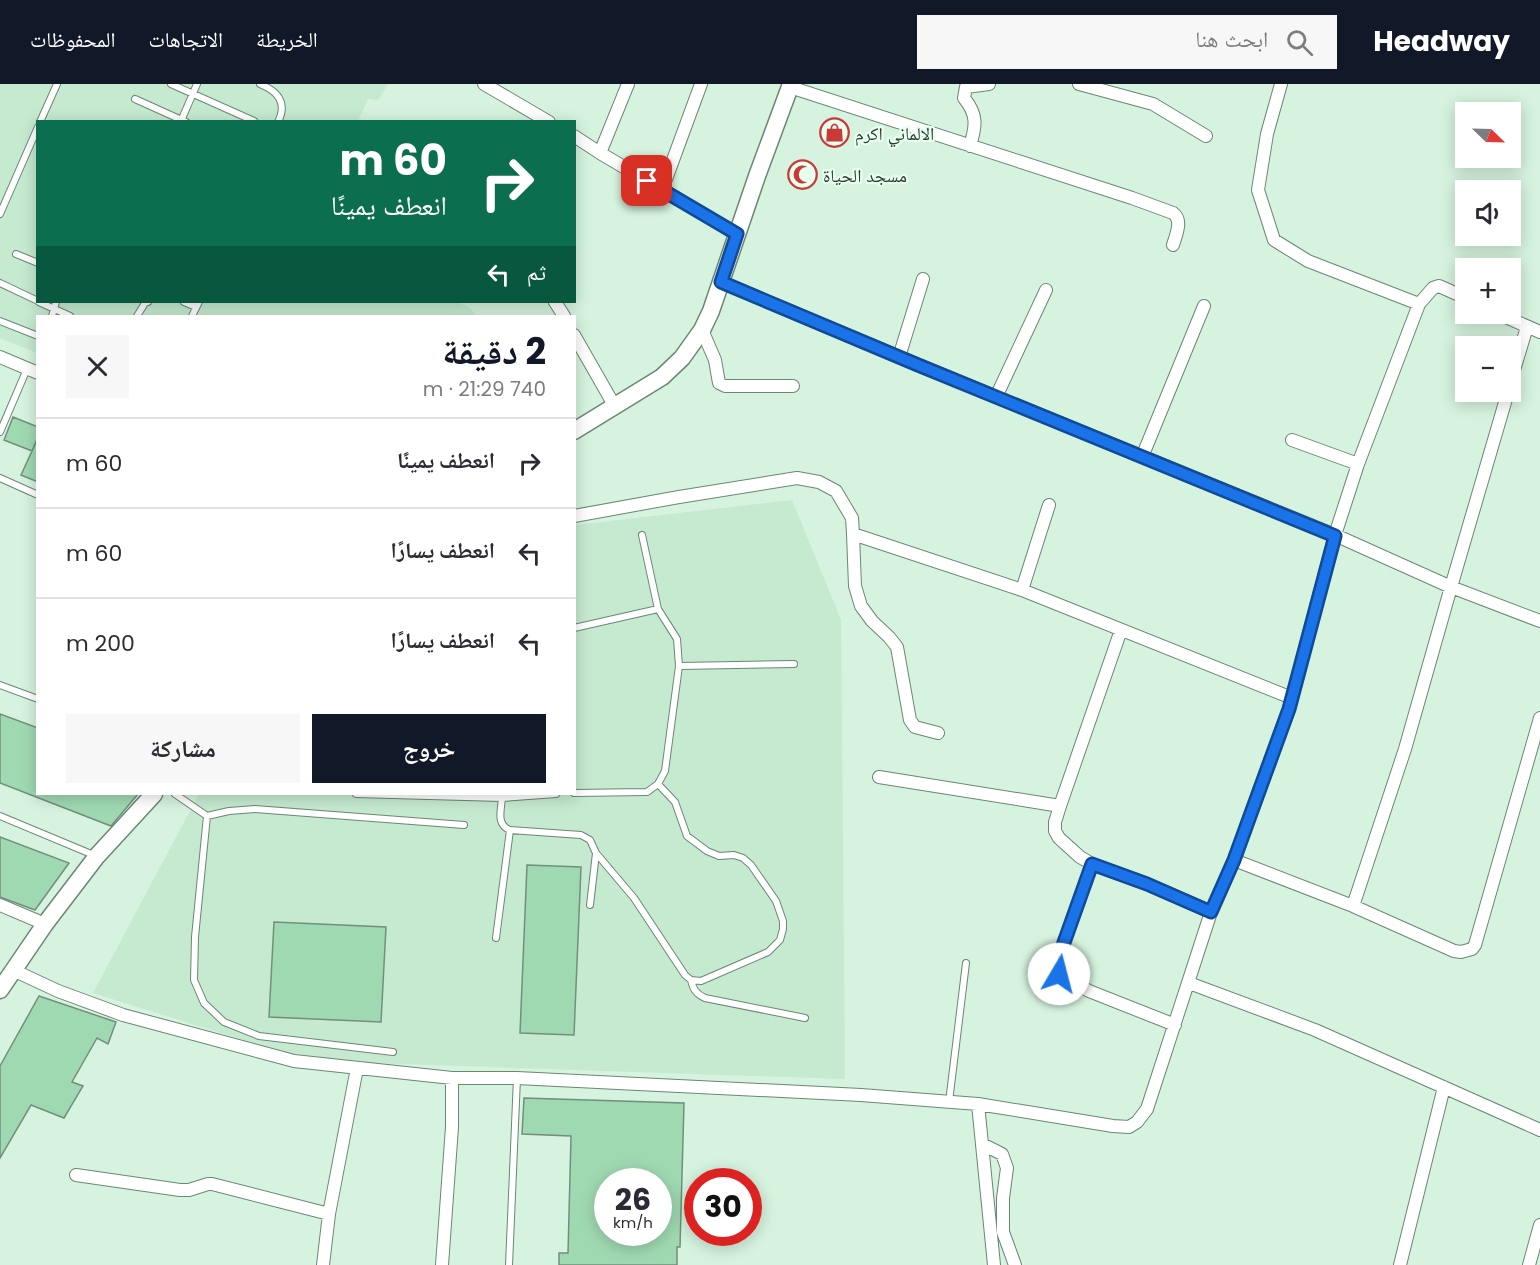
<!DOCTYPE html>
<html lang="ar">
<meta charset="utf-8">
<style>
body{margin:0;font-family:Poppins,"Noto Naskh Arabic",sans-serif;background:#f7f7f7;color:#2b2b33;direction:rtl;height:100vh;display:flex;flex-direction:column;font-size:22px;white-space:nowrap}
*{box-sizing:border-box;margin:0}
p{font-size:20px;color:#7c7c81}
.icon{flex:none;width:33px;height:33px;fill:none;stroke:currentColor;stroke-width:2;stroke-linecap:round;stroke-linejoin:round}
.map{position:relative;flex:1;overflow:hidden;direction:ltr}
.sheet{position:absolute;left:36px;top:231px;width:540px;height:480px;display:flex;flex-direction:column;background:#fff;border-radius:0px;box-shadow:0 3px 15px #0003;direction:rtl}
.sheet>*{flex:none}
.hud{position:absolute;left:36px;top:36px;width:540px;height:183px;border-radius:0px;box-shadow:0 3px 15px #0003;direction:rtl;background:#0b6e4f;color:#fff;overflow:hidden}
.needle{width:39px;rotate:113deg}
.fabs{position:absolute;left:1455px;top:18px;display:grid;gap:12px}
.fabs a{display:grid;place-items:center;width:66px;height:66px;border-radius:0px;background:#fff;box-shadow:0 3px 15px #0003;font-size:30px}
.speed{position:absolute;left:594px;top:1084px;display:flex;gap:12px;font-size:30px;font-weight:700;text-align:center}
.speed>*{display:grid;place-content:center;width:78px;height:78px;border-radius:50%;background:#fff;box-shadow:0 3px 15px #0003;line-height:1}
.speed small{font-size:15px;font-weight:400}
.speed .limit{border:9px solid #d22;background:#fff;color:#111}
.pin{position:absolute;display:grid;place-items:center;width:51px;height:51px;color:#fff;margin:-26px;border-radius:12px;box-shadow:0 3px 9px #0006}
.me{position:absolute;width:66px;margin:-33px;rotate:8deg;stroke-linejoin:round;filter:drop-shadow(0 0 4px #0008)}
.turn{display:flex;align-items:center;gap:21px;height:126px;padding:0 30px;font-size:27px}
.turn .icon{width:78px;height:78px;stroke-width:2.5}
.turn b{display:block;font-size:42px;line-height:51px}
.then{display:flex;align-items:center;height:57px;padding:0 30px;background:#0003;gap:12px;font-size:22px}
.round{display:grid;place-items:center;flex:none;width:63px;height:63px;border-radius:0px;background:#f7f7f7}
.head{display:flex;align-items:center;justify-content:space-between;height:102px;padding:0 30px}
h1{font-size:36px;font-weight:700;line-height:45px;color:#111827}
.action{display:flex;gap:12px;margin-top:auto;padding:12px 30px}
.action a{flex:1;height:69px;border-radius:0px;background:#111827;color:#fff;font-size:24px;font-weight:700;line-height:69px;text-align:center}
.action a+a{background:#f7f7f7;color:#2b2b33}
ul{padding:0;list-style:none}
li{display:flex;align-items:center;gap:18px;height:90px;padding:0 30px;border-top:2px solid #e1e1e2}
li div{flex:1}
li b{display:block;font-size:22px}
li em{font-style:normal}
header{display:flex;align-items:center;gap:36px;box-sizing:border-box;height:84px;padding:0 30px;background:#111827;color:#fff}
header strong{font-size:28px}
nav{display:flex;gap:33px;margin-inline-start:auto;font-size:21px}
.search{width:420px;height:54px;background:#f7f7f7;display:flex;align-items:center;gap:15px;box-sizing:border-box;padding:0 21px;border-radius:0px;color:#7c7c81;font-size:22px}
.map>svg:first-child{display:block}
.built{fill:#c5ead0}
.building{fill:#9fd9b2;stroke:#738f7c;stroke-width:1.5;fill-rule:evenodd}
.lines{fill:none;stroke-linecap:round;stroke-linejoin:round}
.lane-casing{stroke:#6b8774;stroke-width:8}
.street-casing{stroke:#6b8774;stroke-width:14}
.secondary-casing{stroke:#6b8774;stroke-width:19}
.lane{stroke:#fff;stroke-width:6}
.street{stroke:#fff;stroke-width:12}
.secondary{stroke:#fff;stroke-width:16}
.route-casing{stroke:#114b97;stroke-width:15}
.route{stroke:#1a73e8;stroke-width:10}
.labels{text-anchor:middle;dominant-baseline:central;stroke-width:4.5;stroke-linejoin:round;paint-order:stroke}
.poi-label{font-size:18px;fill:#2d3931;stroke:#e7ffee;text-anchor:start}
</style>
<header>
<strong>Headway</strong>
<div class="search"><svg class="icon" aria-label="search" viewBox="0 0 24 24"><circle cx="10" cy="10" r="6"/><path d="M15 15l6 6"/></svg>ابحث هنا</div>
<nav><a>الخريطة</a><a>الاتجاهات</a><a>المحفوظات</a></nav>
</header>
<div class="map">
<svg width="1540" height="1181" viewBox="0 0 1540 1181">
<rect width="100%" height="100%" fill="#d5f3de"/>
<!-- built -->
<path class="built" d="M0 0H388L378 16 368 15 358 37 38 38V218H457L470 224 476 232H38L37 269 0 254Z
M792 416 841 536 845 995 310 977 93 909 199 710H574L575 441Z"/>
<!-- building -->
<path class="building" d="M13 333 38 343V353L32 367 4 356Z
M38 354V398L21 391Z
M0 630 38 644V710H138L111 742 0 699Z
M0 753 69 779 35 826 0 813Z
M527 781 581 783 574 951 520 949Z
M274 838 386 843 381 938 269 933Z
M39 912 116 938 108 960 97 954 72 998 83 1002 64 1034 31 1021 0 1074V982Z
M524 1014 684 1019 680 1163H677V1181H559V1169H568L571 1052 522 1050ZM608 1098H658V1149H608Z"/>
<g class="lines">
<defs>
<path id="lane" d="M171 0 254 37
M260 0C277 7 288 18 278 38
M135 15 186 38
M181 37 197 0
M40 38 57 0
M0 130 38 43
M16 170 38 179
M0 199 38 217
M39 218 70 232
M184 218 196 223
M52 232 56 218
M137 232 145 219 148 218
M192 232 199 218
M0 237 38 252
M0 348 27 285
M0 394 38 411
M574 544 658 525
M679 582 794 580
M0 601 38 615
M574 709 647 708 658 700 665 687 679 582 677 555 658 525 642 451
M175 710 207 732 229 727 255 725 464 741
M356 710 502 714 556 710
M502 714C501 726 496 741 510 746L581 751 590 756 596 769 590 821
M0 732 96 772
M207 732 195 853 194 896 204 919 224 938 259 952 393 968
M596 769 634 814 685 891 691 896 701 897 768 868 780 856 783 845V837L776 817 751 781 743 774 734 771 719 772 707 767 687 752 675 718 658 700
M496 854 510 746
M691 896C693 905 696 910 705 914L805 934
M949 1018 966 879
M509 1181 517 994"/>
<path id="street" d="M484 0 549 38
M1079 0 1153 20 1206 52
M1281 0 1267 50 1258 106 1274 156 1308 177 1419 220
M790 3 1132 114 1173 129C1183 136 1176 151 1173 161
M574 52 600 69 737 150
M970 62C976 42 978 31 964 14L966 3 989 0
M600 69 628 0
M662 106 701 0
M721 198 899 273 1335 451 1451 503 1540 537
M555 218 564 232
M1499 230 1540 248
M702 246 715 276 719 299 725 302H793
M574 251 614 321
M0 273 38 289
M899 273 923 195
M1510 299 1527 243
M996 313 1046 206
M1292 356 1358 380
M1142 373 1204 222
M853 450 855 502 861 522 872 537 889 553 897 563 910 636 915 643 938 649
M1022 506 1049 421
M1121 546 1060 722 1055 738V747L1059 754 1080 773 1092 780 1147 800 1211 828
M1292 614 1335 451 1358 380 1419 220 1433 204 1439 202 1466 214
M879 693 1060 722
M1234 776 1353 822 1454 867 1461 868 1472 865 1475 861 1540 634
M1092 780 1056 881 1059 890 1089 907 1175 941
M0 821 45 840
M1353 822 1405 665 1451 503 1508 308
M13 886 58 907 123 931 294 977 452 994H517L861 1011 978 1020 1113 1042 1129 1043 1137 1038 1147 1025 1211 828 1234 776 1289 625 1292 614 1022 506 853 450 852 434 836 407 819 398 797 394 679 413 574 432
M1189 899 1315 946 1540 1046
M978 1020 994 1181
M982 1060 1002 1070 1007 1084 1003 1114V1148L1015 1181
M76 1091 180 1106H189L208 1100H212L329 1130
M323 1181 329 1130 357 984
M442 1181 452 1043V994
M1400 1181 1444 1003
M1529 1181 1540 1141"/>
<path id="secondary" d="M574 347 662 293 682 274 702 246 711 227 757 92 791 0
M0 906 45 840 97 772 154 710"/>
</defs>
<!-- lane casing -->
<use href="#lane" class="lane-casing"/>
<!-- street casing -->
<use href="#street" class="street-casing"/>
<!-- secondary casing -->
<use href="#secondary" class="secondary-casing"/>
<!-- lane -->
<use href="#lane" class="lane"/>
<!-- street -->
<use href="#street" class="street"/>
<!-- secondary -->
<use href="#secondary" class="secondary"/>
</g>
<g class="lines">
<defs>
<path id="route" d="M647 97 737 150 721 198 918 281 1335 452 1289 625 1234 776 1211 828 1147 800 1092 780 1056 881 1059 890"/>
</defs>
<!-- route casing -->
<use href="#route" class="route-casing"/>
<!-- route -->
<use href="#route" class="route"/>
</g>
<!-- icons -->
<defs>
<symbol id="shop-ring" viewBox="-11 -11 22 22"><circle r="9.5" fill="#e7ffee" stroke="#c83938" stroke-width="1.5"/><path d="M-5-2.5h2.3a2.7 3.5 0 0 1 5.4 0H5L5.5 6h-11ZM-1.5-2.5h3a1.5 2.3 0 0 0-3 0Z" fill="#c83938"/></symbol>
<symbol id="mosque-ring" viewBox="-11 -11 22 22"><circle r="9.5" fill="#e7ffee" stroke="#c83938" stroke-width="1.5"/><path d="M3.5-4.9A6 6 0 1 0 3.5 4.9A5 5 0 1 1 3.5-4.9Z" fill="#c83938"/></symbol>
</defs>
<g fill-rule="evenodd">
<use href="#shop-ring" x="818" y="32" width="33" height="33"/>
<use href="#mosque-ring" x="786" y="74" width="33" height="33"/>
</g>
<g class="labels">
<!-- poi labels -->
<g class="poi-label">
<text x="855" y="49">الالماني اكرم</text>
<text x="823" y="91">مسجد الحياة</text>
</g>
</g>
</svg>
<div class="fabs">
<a><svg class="needle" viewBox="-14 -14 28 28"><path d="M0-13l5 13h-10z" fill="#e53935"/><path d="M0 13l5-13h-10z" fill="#7c7c81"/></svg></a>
<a><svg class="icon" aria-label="sound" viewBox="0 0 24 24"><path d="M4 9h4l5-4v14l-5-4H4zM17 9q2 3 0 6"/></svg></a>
<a>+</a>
<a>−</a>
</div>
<div class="speed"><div>26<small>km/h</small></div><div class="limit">30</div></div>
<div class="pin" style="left:647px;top:97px;background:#d93025"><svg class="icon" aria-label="arrive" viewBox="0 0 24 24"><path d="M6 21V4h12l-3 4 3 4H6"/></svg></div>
<svg class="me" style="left:1059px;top:890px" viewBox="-20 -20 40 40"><circle r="19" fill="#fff"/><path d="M0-13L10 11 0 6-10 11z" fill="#1a73e8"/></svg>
<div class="hud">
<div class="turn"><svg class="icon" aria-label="right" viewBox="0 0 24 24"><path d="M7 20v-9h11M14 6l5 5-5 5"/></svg><div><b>60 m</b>انعطف يمينًا</div></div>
<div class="then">ثم<svg class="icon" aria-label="left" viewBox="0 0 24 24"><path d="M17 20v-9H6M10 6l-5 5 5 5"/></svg></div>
</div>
<section class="sheet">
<div class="head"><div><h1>2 دقيقة</h1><p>740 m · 21:29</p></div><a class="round"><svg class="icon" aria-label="close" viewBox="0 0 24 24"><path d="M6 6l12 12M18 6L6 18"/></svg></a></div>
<ul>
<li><svg class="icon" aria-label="right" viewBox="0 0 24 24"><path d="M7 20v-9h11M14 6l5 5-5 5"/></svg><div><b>انعطف يمينًا</b></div><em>60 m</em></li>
<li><svg class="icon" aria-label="left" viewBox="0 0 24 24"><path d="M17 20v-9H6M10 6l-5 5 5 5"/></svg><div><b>انعطف يسارًا</b></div><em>60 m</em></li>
<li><svg class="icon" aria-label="left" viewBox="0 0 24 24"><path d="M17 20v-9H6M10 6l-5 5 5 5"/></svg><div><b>انعطف يسارًا</b></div><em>200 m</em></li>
</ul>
<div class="action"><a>خروج</a><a>مشاركة</a></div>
</section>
</div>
